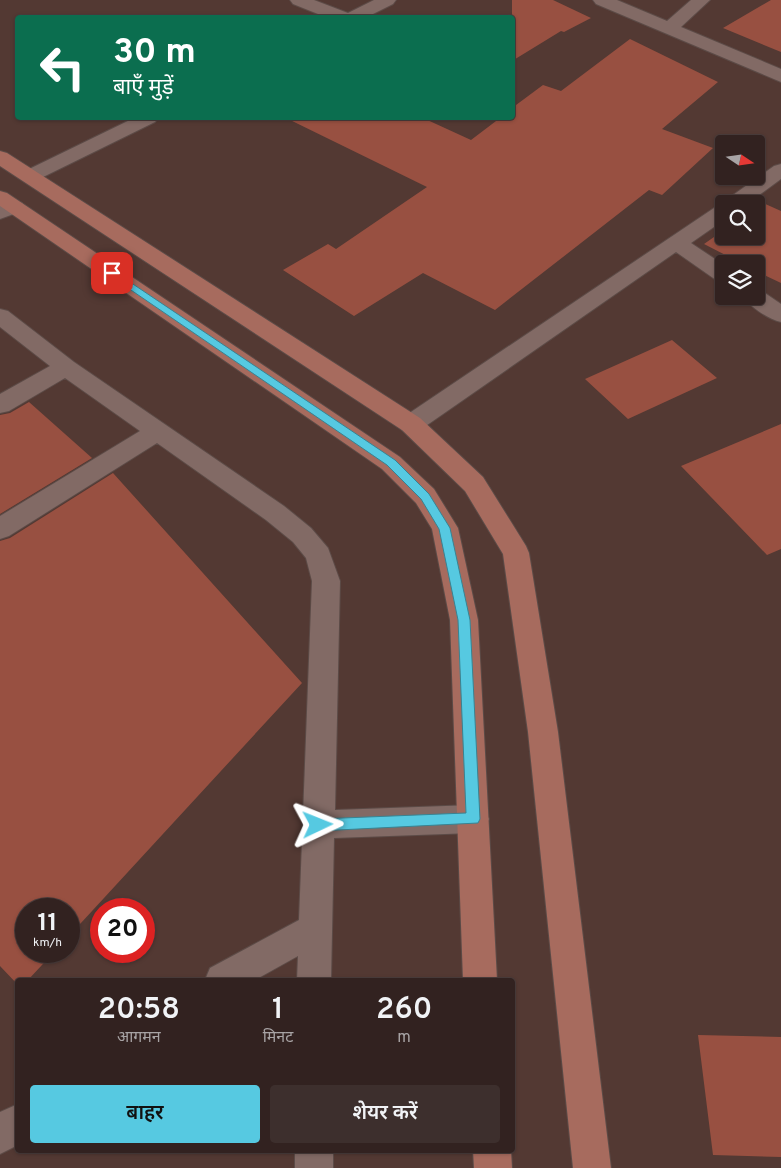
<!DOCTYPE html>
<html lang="hi">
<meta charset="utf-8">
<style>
body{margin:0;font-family:Overpass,"Noto Sans Devanagari",sans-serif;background:#3d2f2d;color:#f1f3f6;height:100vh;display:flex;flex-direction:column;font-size:19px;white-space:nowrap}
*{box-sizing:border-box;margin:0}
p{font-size:16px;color:#a8a4a5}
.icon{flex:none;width:28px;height:28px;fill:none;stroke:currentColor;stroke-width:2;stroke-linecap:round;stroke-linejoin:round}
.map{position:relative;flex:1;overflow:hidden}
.panel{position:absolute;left:15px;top:978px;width:500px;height:175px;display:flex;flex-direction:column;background:#322220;border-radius:5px;box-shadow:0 1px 4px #0004,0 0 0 1px #4d3f3e}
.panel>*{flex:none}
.hud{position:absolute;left:15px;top:15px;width:500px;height:105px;border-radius:5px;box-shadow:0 1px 4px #0004,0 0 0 1px #4d3f3e;background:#0b6e4f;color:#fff;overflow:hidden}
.needle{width:32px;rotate:103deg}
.tools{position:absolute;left:715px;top:135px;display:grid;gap:10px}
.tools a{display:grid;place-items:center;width:50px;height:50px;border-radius:5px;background:#322220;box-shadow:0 1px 4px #0004,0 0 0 1px #4d3f3e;font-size:25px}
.speed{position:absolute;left:15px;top:898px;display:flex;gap:10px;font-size:25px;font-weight:700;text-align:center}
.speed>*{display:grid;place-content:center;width:65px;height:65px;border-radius:50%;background:#322220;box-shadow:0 1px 4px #0004,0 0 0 1px #4d3f3e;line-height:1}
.speed small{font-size:12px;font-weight:400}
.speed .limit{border:8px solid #d22;background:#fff;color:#111}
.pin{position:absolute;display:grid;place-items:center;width:42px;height:42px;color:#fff;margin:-21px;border-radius:10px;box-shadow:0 2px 8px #0006}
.me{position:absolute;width:55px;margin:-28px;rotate:88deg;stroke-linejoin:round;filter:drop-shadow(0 0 4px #0008)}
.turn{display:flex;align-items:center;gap:18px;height:105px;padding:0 15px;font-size:22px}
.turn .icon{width:65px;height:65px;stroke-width:2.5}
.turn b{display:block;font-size:35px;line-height:42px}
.eta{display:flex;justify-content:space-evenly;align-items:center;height:85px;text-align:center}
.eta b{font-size:30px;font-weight:600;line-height:35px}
.button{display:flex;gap:10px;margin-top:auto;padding:10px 15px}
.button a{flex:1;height:58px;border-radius:5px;background:#56c9e1;color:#111;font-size:20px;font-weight:600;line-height:58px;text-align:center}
.button a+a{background:#3d2f2d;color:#f1f3f6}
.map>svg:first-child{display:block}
.built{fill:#533933;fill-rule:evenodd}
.building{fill:#985041}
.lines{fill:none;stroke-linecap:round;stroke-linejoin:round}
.minor-casing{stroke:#5c4b47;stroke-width:2}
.major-casing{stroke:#5c4b47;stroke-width:2}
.minor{fill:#826a65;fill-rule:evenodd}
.major{fill:#a76b5e;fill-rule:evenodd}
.route{fill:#56c9e1;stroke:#388392}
</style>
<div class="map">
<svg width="781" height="1168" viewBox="0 0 781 1168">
<rect width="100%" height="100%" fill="#432e2a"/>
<!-- built -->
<path class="built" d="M0 0H781V1168H0ZM18 18H512V118H18ZM724 144H756V176H724ZM724 204H756V236H724ZM724 264H756V296H724ZM26 909H69V951H26ZM101 909H144V951H101ZM18 980H512V1150H18Z"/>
<!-- building -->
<path class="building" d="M512 0H553L591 18 564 32 561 31 512 61Z
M771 0H781V52L723 28Z
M630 39 718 82 662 129 713 148 662 195 649 190 495 310 423 273 354 316 283 270 328 244 336 249 427 187 286 118H423L471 140 500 118H512V108L543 85 561 91Z
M761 202 781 211V283L756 271V264H743L704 244 724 230V236H756V206Z
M672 340 717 378 628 419 585 379Z
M29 402 92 458 0 514V415L10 413Z
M781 424V549L767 555 681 466Z
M113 473 302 683 69 936V909H26V951H55L28 980H18V985L0 966V541L10 538Z
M698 1035 781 1037V1157L713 1155Z"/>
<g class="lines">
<defs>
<path id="minor" d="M290 0H314L348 13 374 0H396L393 4 365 18H328L293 4Z
M593 0H617L667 21 691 0H710L681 27 781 69V82L596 4Z
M134 118H158L155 122 37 180 30 182 23 180 20 176 23 172Z
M781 164V179L747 204H724V220L691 243 724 265V282L716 280 676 252 420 430 411 432 402 430 399 424 402 418 717 206 723 204 726 200 774 166Z
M15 201 22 203 25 207 22 211 0 219V206Z
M756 290 762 291 781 304V322C768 319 750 307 743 296H756Z
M0 309 8 311 74 362 284 506 311 528 328 548 340 581 335 810 473 805 484 809 489 819 484 829 473 833 334 838 331 980H297L298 956 255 980H205L210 968 299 920 312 581 306 558 293 542 266 520 157 443 9 536 0 539V516L140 431 65 378 9 411 0 413V394L50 366 0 327Z
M18 1104V1145L0 1154V1112Z
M295 1150H333V1168H295Z"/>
<path id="major" d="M0 151 7 153 420 418 483 477 526 546 529 553 558 732 611 1168H573L528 732 503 554 465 491 402 430 0 166Z
M0 191 7 193 400 457 434 489 458 528 478 620 497 980H463L450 620 432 529 416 503 382 469 0 206Z
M473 1150H511L512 1168H474Z"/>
</defs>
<!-- minor casing -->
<use href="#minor" class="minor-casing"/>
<!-- major casing -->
<use href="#major" class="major-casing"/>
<!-- minor -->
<use href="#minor" class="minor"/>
<!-- major -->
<use href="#major" class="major"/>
</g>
<!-- route -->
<path class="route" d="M112 270 395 460 429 494 450 528 470 620 480 819 478 823 318 831 313 829 312 825 313 821 318 819 466 813 458 620 439 529 421 499 387 465 109 275V271Z"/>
</svg>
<div class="tools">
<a><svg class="needle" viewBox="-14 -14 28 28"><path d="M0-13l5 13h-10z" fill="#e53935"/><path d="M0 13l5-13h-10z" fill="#a8a4a5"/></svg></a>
<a><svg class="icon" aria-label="search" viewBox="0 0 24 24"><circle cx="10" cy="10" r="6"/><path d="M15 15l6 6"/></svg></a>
<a><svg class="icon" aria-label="layers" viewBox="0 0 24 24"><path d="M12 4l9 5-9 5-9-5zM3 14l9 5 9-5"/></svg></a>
</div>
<div class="speed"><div>11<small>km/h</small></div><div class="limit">20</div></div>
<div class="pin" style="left:112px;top:273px;background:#d93025"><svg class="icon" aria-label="arrive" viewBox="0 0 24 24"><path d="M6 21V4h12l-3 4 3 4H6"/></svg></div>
<svg class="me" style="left:318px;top:825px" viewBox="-20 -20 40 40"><path d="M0-17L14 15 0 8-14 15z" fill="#56c9e1" stroke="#fff" stroke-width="4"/></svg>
<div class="hud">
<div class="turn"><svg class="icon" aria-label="left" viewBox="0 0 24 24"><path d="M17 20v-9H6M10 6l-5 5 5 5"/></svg><div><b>30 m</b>बाएँ मुड़ें</div></div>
</div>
<section class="panel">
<div class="eta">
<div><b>20:58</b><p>आगमन</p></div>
<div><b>1</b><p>मिनट</p></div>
<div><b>260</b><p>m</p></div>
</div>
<div class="button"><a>बाहर</a><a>शेयर करें</a></div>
</section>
</div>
